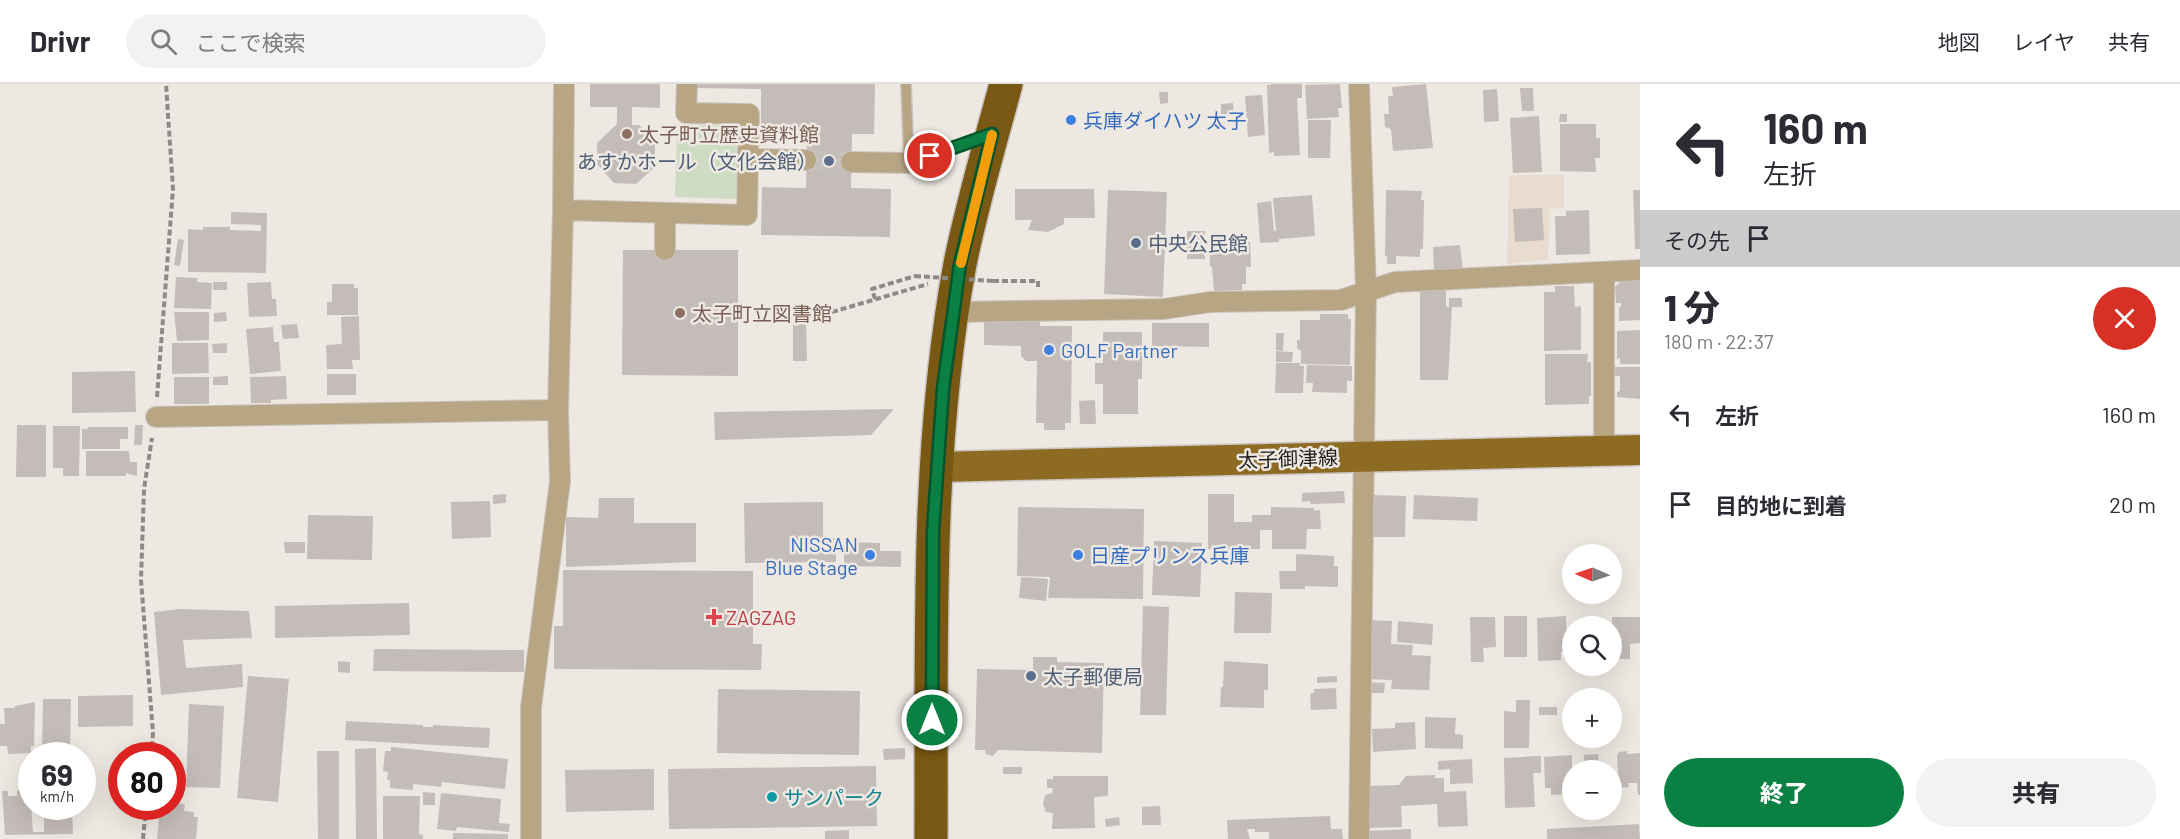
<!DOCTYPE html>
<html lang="ja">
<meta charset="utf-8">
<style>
body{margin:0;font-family:Barlow,"Noto Sans JP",sans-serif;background:#f2f2f3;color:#2b2b33;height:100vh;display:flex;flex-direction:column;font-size:22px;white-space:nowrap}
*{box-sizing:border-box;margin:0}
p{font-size:20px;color:#7c7c81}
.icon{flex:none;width:33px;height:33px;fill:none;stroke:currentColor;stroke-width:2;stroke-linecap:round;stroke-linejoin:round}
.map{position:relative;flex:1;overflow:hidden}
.details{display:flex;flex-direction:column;background:#fff;width:540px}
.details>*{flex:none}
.top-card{background:#fff;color:#2b2b33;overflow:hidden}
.needle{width:39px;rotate:272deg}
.tools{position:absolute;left:1562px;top:460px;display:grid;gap:12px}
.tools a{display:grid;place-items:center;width:60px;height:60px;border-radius:50%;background:#fff;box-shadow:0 6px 24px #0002;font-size:30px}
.speed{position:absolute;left:18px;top:658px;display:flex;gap:12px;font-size:30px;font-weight:700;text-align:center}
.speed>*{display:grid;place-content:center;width:78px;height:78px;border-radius:50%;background:#fff;box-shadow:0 6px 24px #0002;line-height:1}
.speed small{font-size:15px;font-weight:400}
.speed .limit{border:9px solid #d22;background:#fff;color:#111}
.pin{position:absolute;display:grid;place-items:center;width:51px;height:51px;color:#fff;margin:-26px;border:3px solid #fff;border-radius:50%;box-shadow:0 2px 6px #0007}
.me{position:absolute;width:66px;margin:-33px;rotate:0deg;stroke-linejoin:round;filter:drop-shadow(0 0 4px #0008)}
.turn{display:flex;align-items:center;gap:21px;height:126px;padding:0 24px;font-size:27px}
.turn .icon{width:78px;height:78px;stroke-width:2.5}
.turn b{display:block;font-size:42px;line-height:51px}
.then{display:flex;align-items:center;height:57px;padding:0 24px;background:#0003;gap:12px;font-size:22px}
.round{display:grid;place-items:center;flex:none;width:63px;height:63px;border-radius:32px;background:#f2f2f3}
.summary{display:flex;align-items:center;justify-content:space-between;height:102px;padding:0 24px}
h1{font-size:36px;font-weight:800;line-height:45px}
.action{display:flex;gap:12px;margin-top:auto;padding:12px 24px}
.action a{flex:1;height:69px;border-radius:36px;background:#0b8043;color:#fff;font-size:24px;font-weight:800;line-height:69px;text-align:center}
.action a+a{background:#f2f2f3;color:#2b2b33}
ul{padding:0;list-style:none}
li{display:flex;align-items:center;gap:18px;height:90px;padding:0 24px}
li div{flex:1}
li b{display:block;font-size:22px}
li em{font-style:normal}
header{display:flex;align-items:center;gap:36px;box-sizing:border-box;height:84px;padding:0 30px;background:#fff;border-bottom:2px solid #e1e1e2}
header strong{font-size:28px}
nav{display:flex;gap:33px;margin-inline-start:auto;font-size:21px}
.search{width:420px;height:54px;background:#f2f2f3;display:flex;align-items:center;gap:15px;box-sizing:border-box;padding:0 21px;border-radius:33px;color:#7c7c81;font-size:22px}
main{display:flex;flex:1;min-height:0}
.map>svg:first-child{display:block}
.built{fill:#e8dcd1}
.green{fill:#cddcc2}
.building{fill:#c4bcb9}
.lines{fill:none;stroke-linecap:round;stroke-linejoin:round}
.street-tunnel{stroke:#c5c0bb;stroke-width:20;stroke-dasharray:20 10;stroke-linecap:butt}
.lane-casing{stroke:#c9c4bf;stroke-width:12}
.street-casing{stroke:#c9c4bf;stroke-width:22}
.primary-casing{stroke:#c9c4bf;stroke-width:33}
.highway-casing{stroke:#c9c4bf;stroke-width:36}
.path{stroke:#8e8a86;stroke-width:4;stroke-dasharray:6 3;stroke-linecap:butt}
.lane{stroke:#b8a583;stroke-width:9}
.street{stroke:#b8a583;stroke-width:20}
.primary{stroke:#8e6b23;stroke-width:30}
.highway{stroke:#785812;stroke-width:33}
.path-bridge{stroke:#8e8a86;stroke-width:4;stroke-dasharray:6 3;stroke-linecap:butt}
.route-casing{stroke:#07532c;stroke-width:15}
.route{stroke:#0b8043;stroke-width:10}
.slow{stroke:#f59e0b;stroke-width:10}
.shop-dot{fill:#3f7fe0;stroke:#eee8e2;stroke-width:2}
.education-dot{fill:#8d6e63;stroke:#eee8e2;stroke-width:2}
.service-dot{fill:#5c6f8a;stroke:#eee8e2;stroke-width:2}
.health-dot{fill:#e0444e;stroke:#eee8e2;stroke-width:2}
.culture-dot{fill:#0f9aa8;stroke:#eee8e2;stroke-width:2}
.labels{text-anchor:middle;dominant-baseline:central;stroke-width:5;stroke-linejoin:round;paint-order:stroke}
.shop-label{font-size:20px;fill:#366cbe;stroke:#eee8e2;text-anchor:start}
.education-label{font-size:20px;fill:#785e54;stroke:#eee8e2;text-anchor:start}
.service-label{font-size:20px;fill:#4e5e75;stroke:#eee8e2;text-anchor:start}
.street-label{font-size:20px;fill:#211f1d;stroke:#eee8e2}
.health-label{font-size:20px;fill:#be3a42;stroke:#eee8e2;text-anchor:start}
.culture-label{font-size:20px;fill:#0d838f;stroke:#eee8e2;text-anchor:start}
</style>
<header>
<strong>Drivr</strong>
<div class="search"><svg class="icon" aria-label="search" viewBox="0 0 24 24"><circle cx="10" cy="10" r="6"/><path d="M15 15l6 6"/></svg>ここで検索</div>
<nav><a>地図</a><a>レイヤ</a><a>共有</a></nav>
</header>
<main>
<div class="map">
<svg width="1640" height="755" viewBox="0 0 1640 755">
<rect width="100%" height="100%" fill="#eee8e2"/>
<!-- built -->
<path class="built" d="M1509 91H1564V124L1550 125 1548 176 1507 180Z"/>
<!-- green -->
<path class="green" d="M677 40 738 42 737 115 675 113Z"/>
<!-- building -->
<path class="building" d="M590 0H660V24L632 23V41H639L655 58V83L636 100 614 99 597 80V59L617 40V23H590Z
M696 0H875L874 50H852L851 104 891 105 890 153 761 151 762 103 806 104 807 49 761 48V5L695 4Z
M1275 0H1302V14H1297L1300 71 1274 72V68L1269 69 1267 1Z
M1340 0 1342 24H1338L1339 33 1307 35 1305 1Z
M1426 0 1433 64 1393 67 1391 45 1385 43 1384 30H1389L1388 12H1393L1392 3Z
M1520 4H1533L1534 27H1522Z
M1497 5 1499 37 1484 38 1483 6Z
M1159 8H1168V19L1160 20Z
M1262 11 1265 51 1248 53 1245 12Z
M1233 19 1234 31H1221V20Z
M1560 30H1567V38H1559Z
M1539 32 1542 88 1513 89 1510 34Z
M1308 36H1331L1330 74H1308Z
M1560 40H1596V54H1600V74H1595L1596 88 1560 87Z
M1015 105H1094L1095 134H1064V140L1048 148 1028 146 1032 136H1015Z
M1108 106 1167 108 1163 213 1104 210Z
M1386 106 1422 107 1421 116H1424L1423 165H1420V173L1396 172V180H1387V172H1385Z
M1633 106H1640V165H1635Z
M1312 111 1315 152 1279 155V158L1260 159 1257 119 1271 117 1274 147H1276L1273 114Z
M1542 124 1544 156 1515 158 1513 125Z
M1589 126 1590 170 1556 171 1555 132H1566V127Z
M231 128 267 129 266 189 188 188V145L203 146V143H230V146L261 147V141L231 140Z
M1187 147H1205V175H1187Z
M178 155 184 156 180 182 174 181Z
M1209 155H1245L1246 173V157L1250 158 1251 183H1246V200H1242V206L1214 207 1212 183H1210Z
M1460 161 1463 186 1434 187 1433 163Z
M623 166H738V292L622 291Z
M176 193 198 194 197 198 212 199 211 225 174 224Z
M1640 196V236L1619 237V223H1621V219H1616L1615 203 1621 197Z
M213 198H227V206H213Z
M271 198 272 215H276L277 232 249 233 247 199Z
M332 200H354V204H358V231H327V218H332Z
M1555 202H1574L1575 223 1581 222V266L1544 267V208H1555Z
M1420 206H1446V223H1449V214H1462V223H1452L1448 296H1420Z
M174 228H209V256L177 257Z
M226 228 227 237 214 238V229Z
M1320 230H1348V235H1351L1350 281 1301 280V267L1297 264V256H1300V236H1320Z
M793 231H806L807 277H793Z
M359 232 360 276H352L353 285H327L326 261 342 260 341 233Z
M984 234 1040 235V242H1072L1071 339H1065V346H1044V339H1036L1037 277H1026L1021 272V262L984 261Z
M1152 239H1209V263L1152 262Z
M297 240 299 254 283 255 281 241Z
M273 243 274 258H279L281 287 250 290 246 245Z
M1640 246V280H1620V274L1617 275V247Z
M1103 248H1142V295H1138V330H1103V300H1095V279H1103Z
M1276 249H1284L1283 267 1276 266Z
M172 259H208L209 289 172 290Z
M227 259V269H213L212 260Z
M1276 267 1293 268 1292 278H1276Z
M1545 270H1588L1587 278H1591V312H1589V320L1545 321Z
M1276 279H1300V282H1304L1303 309H1275Z
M1307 281 1352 282V297H1347V309L1312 308 1313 299H1306Z
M1614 283H1640V315L1617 313V308L1620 307V292H1614Z
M135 287 136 328 72 329V288Z
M327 290H356V311H327Z
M228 292V301H213V293Z
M286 292 287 315 271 316V319H251L250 293Z
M174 293H209V320H174Z
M1095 316 1096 340H1080L1079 317Z
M894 325 871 351 715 356 714 328Z
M17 341H46V393H16Z
M135 341H143L142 361H134Z
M53 342H80L79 392H63V384H53Z
M88 343H128V355H120V365H82V345H88Z
M86 367H129L130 378H137V392L126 389V392H86Z
M1344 407 1345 419 1311 420 1310 417 1302 418V409Z
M506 410V419L493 420V411Z
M1208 410H1234V438H1252V431H1271V423L1314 424V427L1320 426 1321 445H1307L1306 465H1272V446H1260V465H1208Z
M1373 411 1406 412 1405 453H1372Z
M1414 411 1478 414 1477 437 1413 435Z
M599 414H634V439H696V478L566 483V433L598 434Z
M490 417 491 453 452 455 451 418Z
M823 418V454H836V478L745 479 744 419Z
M1018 423 1144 425 1143 515 1048 514 1050 493 1017 492Z
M308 431 373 432 372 476 307 475Z
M1154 457 1202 459 1200 513 1152 511Z
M284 458H305V469H285Z
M844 458 880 459V467H901V483L844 482Z
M1296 470 1334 472V482H1338V503L1305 502V505H1280L1279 487H1296Z
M563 486 753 487V560H762L761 586 554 585V542H563Z
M1021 493 1048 495 1046 517 1019 514Z
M1235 508 1272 509 1271 549H1234Z
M409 519 410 551 275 554V522Z
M1143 522 1169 523 1166 631H1140Z
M180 525 249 527 252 554 183 556 186 584 242 580 243 603 161 611 154 528Z
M1504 532H1527V573H1504Z
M1566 532 1567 568H1561V576L1538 577 1537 534Z
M1470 533H1495L1496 563 1483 564 1484 578H1471Z
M1612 533H1640V559L1630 560V575H1616V560H1612Z
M1368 536 1392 537 1391 560 1413 561 1412 571 1431 572 1429 606 1391 605 1392 596 1366 595Z
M1398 537 1433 540 1432 561 1397 558Z
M374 565 524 566V588L373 587Z
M1033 573H1057V578L1104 579 1102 669 998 666 993 672 986 670 985 666H975L977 585 1033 586Z
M338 577 350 578V589L338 588Z
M1224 577 1268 580V606H1264V624L1220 623 1221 603H1223Z
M248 592 289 595 278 718 237 714Z
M1337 592V598L1317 599V593Z
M1366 598 1385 599 1384 609H1366Z
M1336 604 1337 625 1311 626 1310 610 1314 609V605Z
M718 605 860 607 859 671 717 669Z
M133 611V642L78 643V612Z
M43 615H71L70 672H45V666L42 665Z
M1516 616H1530L1529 664H1504V627L1516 628Z
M35 618 34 662H31V669L8 670 7 662H0V640H5L4 624H15V622Z
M189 620 224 622 220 704 186 703Z
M1539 623H1557V631H1539Z
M1425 633 1456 634 1455 650 1463 651V665L1425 664Z
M346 637 423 641V643H433V641L490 644 489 664 345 656Z
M1415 638 1416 665 1373 668 1372 645 1395 644V639Z
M391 663 508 675 505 705 442 698 441 703 413 700V706L390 704V696H387L388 688 383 687 385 667H391Z
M376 664 377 755H356L355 665Z
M905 664V675L884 676 883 665Z
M317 667H339V755H318Z
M1627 667V670L1640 669V711H1638L1637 699H1628L1629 703 1619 704 1617 672 1619 668Z
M1598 670 1599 679 1584 680V671Z
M1572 671V684H1577V687H1572V710L1551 711V704H1545L1544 673Z
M1536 672H1541V689H1533L1535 723 1505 724 1504 674Z
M1472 675 1473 699 1450 700V685L1438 686V677Z
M876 682 877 742 669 745 668 685Z
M1003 683H1022V690H1003Z
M1608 683V687H1585V684Z
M654 685V726L566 728 565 686Z
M1435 691V694H1444V708L1466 707 1468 742 1438 743 1437 720 1401 722 1402 743 1363 744 1362 702 1399 701 1406 692Z
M1053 692H1108V712L1094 713 1095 744 1052 745 1053 729 1046 728 1043 720 1045 711 1052 709 1053 704H1047V695H1053Z
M17 706H30L33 748H44V723H72L73 750 5 751 2 707H8V712H17Z
M423 708 435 709V721H423Z
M441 709 501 715 499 739 510 740 509 748 457 743 456 747 437 745Z
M383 712H420L419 750 423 751V755H383Z
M172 719 185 720 184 727 194 728V733H198L196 755H157L160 723H172Z
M1160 722 1161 741H1142V723Z
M1330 732 1331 745H1342L1343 755H1269V748H1255V745H1247L1250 755H1228L1227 736Z
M1119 733 1120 741 1106 743 1105 735Z
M1639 740 1640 755H1547V745Z
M1411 745V755H1367L1366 747Z
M849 746V755H825V747Z
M453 749 508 750V755H453Z"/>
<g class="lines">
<!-- street-tunnel -->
<path class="street-tunnel" d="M806 76 851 78"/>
<defs>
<path id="lane" d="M906 0 909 79 984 53"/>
<path id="street" d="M687 0 686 29 749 30 748 75
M1359 0 1366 207 1359 755
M851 78 909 79
M563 126 747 131 748 75 806 76
M665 166V129
M1604 188V367
M953 228 1164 225 1210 218 1341 216 1395 198 1640 186
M156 333 558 326
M531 755V623L560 397 558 326 563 126 564 0"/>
<path id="primary" d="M937 383 1640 366"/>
<path id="highway" d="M931 755C932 564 925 369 960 180 972 120 990 60 1006 0"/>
</defs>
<!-- lane casing -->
<use href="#lane" class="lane-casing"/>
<!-- street casing -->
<use href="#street" class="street-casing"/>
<!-- primary casing -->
<use href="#primary" class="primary-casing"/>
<!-- highway casing -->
<use href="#highway" class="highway-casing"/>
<!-- path -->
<path class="path" d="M993 197H1038V206
M875 215 872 205 915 192
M832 228 928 200
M157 313 173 105 166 0
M151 672 153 649 141 496 144 405 152 354
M143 755 146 723"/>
<!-- lane -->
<use href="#lane" class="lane"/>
<!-- street -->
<use href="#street" class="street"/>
<!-- primary -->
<use href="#primary" class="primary"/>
<!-- highway -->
<use href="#highway" class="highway"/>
<!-- path-bridge -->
<path class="path-bridge" d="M915 192 993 197"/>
</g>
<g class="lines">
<defs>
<path id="route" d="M930 72 992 50 960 180 943 305 933 447 932 636"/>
</defs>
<!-- route casing -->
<use href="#route" class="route-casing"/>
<!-- route -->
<use href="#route" class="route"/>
<!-- slow -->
<path class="slow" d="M961 179 992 51"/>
</g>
<!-- markers -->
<g class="shop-dot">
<circle cx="1071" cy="36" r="6"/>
<circle cx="1049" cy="266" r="6"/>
<circle cx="870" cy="471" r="6"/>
<circle cx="1078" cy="471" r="6"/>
</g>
<g class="education-dot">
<circle cx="627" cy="50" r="6"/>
<circle cx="680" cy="229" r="6"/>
</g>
<g class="service-dot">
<circle cx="829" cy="77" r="6"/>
<circle cx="1136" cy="159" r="6"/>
<circle cx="1031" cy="592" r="6"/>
</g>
<path class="health-dot" d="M711 524h6v6h6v6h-6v6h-6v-6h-6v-6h6z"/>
<circle class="culture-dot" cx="772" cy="713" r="6"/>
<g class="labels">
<!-- shop labels -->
<g class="shop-label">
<text x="1083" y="36">兵庫ダイハツ 太子</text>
<text x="1061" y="266">GOLF Partner</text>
<text x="858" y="460" text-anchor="end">NISSAN<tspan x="858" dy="23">Blue Stage</tspan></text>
<text x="1090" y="471">日産プリンス兵庫</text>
</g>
<!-- education labels -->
<g class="education-label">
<text x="639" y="50">太子町立歴史資料館</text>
<text x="692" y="229">太子町立図書館</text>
</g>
<!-- service labels -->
<g class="service-label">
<text x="817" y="77" text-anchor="end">あすかホール（文化会館）</text>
<text x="1148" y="159">中央公民館</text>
<text x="1043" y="592">太子郵便局</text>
</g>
<!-- street labels -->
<g class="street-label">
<text transform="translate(1288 374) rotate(-2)">太子御津線</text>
</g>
<!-- health labels -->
<g class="health-label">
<text x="726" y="533">ZAGZAG</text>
</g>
<!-- culture labels -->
<g class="culture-label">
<text x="784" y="713">サンパーク</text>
</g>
</g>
</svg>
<div class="tools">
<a><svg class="needle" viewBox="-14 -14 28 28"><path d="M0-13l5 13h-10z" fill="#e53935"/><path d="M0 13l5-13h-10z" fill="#7c7c81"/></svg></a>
<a><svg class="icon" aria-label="search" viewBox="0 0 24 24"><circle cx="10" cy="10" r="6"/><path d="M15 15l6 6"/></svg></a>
<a>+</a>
<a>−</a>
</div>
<div class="speed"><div>69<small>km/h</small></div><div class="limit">80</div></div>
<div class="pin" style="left:930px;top:72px;background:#d93025"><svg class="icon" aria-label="arrive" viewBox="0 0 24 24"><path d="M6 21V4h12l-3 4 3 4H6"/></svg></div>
<svg class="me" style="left:932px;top:636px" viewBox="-20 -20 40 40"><circle r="17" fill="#0b8043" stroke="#fff" stroke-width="3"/><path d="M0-11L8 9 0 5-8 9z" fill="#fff"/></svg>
</div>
<section class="details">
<div class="top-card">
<div class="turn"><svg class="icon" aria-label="left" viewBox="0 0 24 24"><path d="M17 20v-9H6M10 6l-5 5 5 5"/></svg><div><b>160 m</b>左折</div></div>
<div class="then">その先<svg class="icon" aria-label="arrive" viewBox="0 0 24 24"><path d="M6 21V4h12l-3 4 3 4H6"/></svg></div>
</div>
<div class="summary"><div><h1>1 分</h1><p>180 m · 22:37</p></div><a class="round" style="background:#d93025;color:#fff"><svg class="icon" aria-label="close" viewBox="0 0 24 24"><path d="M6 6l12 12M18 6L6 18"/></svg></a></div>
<ul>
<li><svg class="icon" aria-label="left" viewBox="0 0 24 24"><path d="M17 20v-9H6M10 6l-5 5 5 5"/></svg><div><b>左折</b></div><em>160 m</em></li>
<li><svg class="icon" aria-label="arrive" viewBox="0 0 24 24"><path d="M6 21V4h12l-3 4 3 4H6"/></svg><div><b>目的地に到着</b></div><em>20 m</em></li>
</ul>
<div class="action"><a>終了</a><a>共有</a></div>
</section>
</main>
